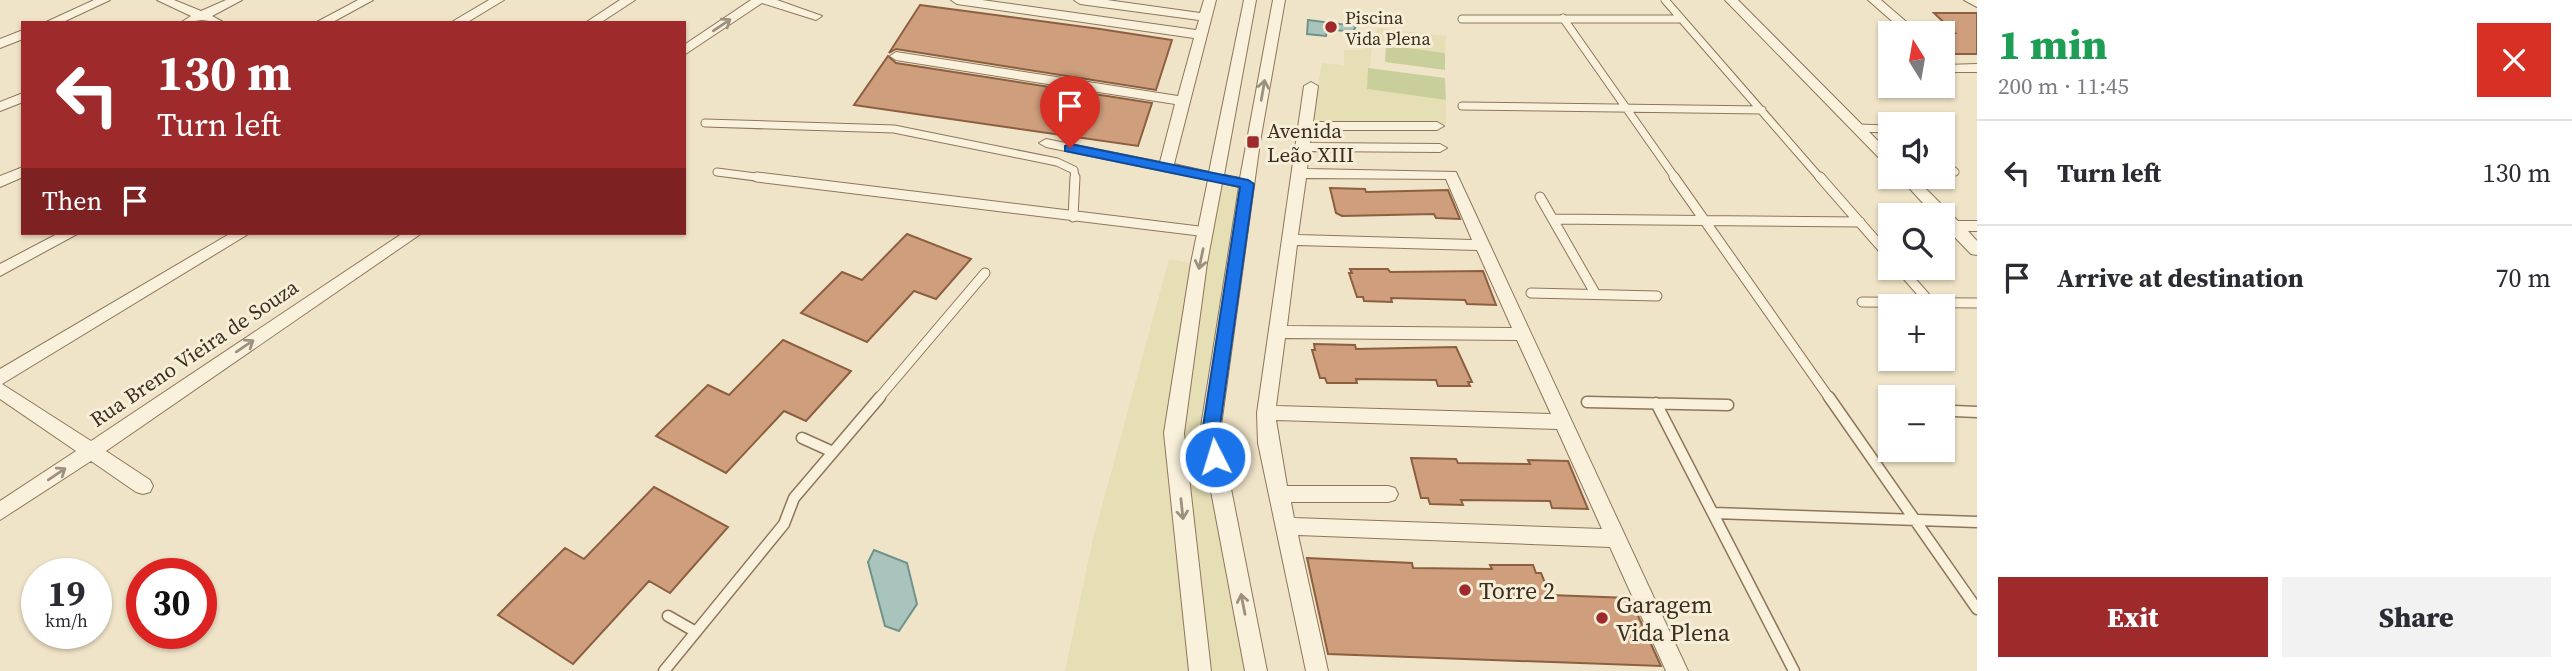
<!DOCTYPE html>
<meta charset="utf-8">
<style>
body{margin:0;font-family:"Source Serif 4",serif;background:#f2f2f3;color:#2b2b33;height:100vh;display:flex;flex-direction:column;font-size:26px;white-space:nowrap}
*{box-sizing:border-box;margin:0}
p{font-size:23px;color:#7c7c81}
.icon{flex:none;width:38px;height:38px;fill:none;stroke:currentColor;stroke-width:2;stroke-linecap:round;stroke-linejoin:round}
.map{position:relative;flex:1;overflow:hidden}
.panel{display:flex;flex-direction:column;background:#fff;width:595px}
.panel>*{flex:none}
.guide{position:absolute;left:21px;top:21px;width:665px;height:214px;border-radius:0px;box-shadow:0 2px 5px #0004;background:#9e2a2b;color:#fff;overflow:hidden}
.needle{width:46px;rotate:349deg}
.tools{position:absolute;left:1878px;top:21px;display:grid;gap:14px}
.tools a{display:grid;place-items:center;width:77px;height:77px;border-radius:0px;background:#fff;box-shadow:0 2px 5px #0004;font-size:35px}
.speed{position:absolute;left:21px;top:558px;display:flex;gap:14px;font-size:35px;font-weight:700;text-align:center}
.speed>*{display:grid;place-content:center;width:91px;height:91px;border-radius:50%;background:#fff;box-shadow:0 2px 5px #0004;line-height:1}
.speed small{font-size:18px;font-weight:400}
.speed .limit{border:10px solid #d22;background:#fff;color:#111}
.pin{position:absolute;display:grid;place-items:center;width:60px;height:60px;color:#fff;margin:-72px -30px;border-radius:50% 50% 50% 0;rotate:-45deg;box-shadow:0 0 7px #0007}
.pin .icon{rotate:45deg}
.me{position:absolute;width:77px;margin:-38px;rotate:355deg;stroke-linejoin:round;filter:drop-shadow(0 0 5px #0008)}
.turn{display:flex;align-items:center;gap:24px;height:147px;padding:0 21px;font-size:32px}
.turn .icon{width:91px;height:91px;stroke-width:2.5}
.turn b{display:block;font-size:49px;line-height:60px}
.then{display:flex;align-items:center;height:66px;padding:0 21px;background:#0003;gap:14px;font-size:26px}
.round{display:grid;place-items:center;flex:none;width:74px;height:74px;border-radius:0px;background:#f2f2f3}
.headline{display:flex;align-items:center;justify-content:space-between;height:119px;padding:0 21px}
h1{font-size:42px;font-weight:800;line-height:52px;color:#1e9e55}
.action{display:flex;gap:14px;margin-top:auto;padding:14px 21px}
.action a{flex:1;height:80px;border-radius:0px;background:#9e2a2b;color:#fff;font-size:28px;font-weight:800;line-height:80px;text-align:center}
.action a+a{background:#f2f2f3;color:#2b2b33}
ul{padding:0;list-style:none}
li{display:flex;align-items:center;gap:21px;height:105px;padding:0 21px;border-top:2px solid #e1e1e2}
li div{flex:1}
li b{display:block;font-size:26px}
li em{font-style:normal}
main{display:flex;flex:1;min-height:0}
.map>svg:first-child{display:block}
.farmland{fill:#e6deb5}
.green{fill:#c9cf9b}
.water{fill:#a9c4bc;stroke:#6f938a;stroke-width:2}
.building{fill:#cf9f7d;stroke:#8d5f41;stroke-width:2}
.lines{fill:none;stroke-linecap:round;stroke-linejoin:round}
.service-far2-casing{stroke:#8d765c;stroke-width:9}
.service-far1-casing{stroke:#8d765c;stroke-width:11}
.service-casing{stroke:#8d765c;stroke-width:13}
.minor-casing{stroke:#8d765c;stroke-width:2}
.service-far2{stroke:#faf1dc;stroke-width:7}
.service-far1{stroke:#faf1dc;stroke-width:9}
.service{stroke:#faf1dc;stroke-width:10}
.minor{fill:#faf1dc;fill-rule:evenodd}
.oneway{stroke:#9c907e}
.route{fill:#1a73e8;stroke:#114b97;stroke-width:2}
.poi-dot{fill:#9e2a2b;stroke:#f7eed8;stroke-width:2.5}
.labels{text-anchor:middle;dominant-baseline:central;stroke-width:6;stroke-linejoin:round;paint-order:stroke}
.far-poi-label{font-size:18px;fill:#3d2e20;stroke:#f7eed8;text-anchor:start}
.poi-label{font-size:21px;fill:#3d2e20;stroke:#f7eed8;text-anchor:start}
.street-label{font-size:21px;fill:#3d2e20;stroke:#f7eed8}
.near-poi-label{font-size:24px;fill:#3d2e20;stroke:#f7eed8;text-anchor:start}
</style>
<main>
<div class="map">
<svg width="1977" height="671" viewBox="0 0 1977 671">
<rect width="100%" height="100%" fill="#f0e4c8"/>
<!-- farmland -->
<path class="farmland" d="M1377 28 1446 36 1445 53 1375 43Z
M1372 46 1368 89 1446 100V124H1311L1322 63 1344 65V50H1362Z
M1209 178 1246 184 1202 430 1245 671H1065L1093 539 1169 259 1190 263Z"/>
<!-- green -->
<path class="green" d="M1386 45 1445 53V70L1385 62Z
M1368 68 1445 78 1446 100 1367 89Z"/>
<!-- water -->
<path class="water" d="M1308 20 1356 26 1353 32 1327 29 1326 36 1307 34Z
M874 550 907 563 917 604 899 631 885 626 868 562Z"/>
<!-- building -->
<path class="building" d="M920 5 1100 29 1172 40 1156 90 896 49 889 53Z
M1934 13H1977V54H1954L1942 45V33H1955Z
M888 56 896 63 1152 103 1138 146 854 105Z
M1330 188 1365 189 1366 192 1448 190 1460 219 1436 218 1434 214 1342 216 1336 213Z
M907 234 971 259 936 299 914 291 867 342 801 313 842 272 862 280Z
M1350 269H1388L1390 272 1483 271 1496 305 1467 304 1465 300 1391 298 1392 302 1364 301 1363 297H1357L1349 273H1352Z
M783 340 851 371 806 421 784 411 726 473 656 436 708 385 729 395Z
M1314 344 1355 345 1356 349 1456 347 1472 382H1468L1470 386H1438L1436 380 1356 379 1357 383H1327L1325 378H1320L1312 350H1315Z
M1411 458 1456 459 1458 463 1530 464 1528 460 1568 461 1588 509 1552 508 1550 501 1461 500 1463 505 1430 504 1428 498H1421Z
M654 487 728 527 670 593 649 581 573 664 498 615 565 548 584 559Z
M1307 558 1412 563 1413 568 1492 569 1490 565H1533L1536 573H1541L1550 595 1630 598 1661 666 1328 654Z"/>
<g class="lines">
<defs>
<path id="service-far2" d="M1665 0 1821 179
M1563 18 1676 179
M1462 19H1681
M1462 106 1762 110
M705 123 894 129 1057 162 1074 170 1075 179
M1858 128 1890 129
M1942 161 1955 172
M717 172 771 179"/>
<path id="service-far1" d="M757 177 1207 232
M1674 177 1830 399
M1820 177 1890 257
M1540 197 1595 293
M1073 217 1075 177
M1553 219 1860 222
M1900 268 1929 301
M1531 293 1657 296
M1862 302 1977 303
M878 399 985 273"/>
<path id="service" d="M1829 397 1977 609
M1587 402 1728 405
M1656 403 1794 671
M1954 411 1977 412
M802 438 833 452
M1714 513 1977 522
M668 616 696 632
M664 671 784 524 794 498 880 397"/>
<path id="minor" d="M94 0H110L61 23H44Z
M157 0H174L201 11 226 0H242L212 16 225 23 202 20 180 23 191 16Z
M358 0H373L331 23H315Z
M489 0H504L466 23H450Z
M620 0H635L600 23H585Z
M751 0H777L822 16 816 20 762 3 684 55V45Z
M951 0H982L1196 30 1199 20 1080 4 1074 0H1107L1200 13 1204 0H1216L1174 164 1209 172 1244 0H1256L1224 175 1240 178 1273 0H1285L1260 142 1220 433 1267 671H1245L1200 433 1239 187 1222 183 1207 263 1184 433 1211 671H1189L1164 433 1191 263 1208 180 1046 147 1039 143 1046 139 1160 162 1175 104 896 60 890 56 896 52 1178 96 1194 38 957 4Z
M1725 0H1738L1890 153V165L1885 164Z
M1868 0H1881L1910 25 1900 28Z
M1964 0H1977V7Z
M23 30V39L0 48V39Z
M1977 64V72H1942L1945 65Z
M1311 82 1318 86 1313 122H1437L1444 126 1437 130H1312L1310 143 1440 144 1447 148 1440 152 1309 151 1307 169 1456 172 1688 671H1666L1610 547 1298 535 1328 671H1306L1258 443 1257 413 1304 86ZM1306 178 1446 179 1472 240 1298 235ZM1297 245 1477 250 1512 328 1287 326ZM1285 338 1517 340 1551 414 1276 406ZM1276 420 1557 429 1602 529 1294 518 1291 502H1388L1395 500 1398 494 1395 488 1388 486H1287Z
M23 93V102L0 111V102Z
M23 167V177L0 187V176Z
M1899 177H1914L1958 221H1977V231H1968L1977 241V255L1971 254 1942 224V215H1934Z
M59 233H79L0 276V264Z
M231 233H250L2 384 91 441 403 233H422L106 451 150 480 153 486 150 492 143 494 136 492 91 461 0 520V501L76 451 0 399V369Z"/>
</defs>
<!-- service-far2 casing -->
<use href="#service-far2" class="service-far2-casing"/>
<!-- service-far1 casing -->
<use href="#service-far1" class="service-far1-casing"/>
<!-- service casing -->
<use href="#service" class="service-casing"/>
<!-- minor casing -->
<use href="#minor" class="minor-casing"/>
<!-- service-far2 -->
<use href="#service-far2" class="service-far2"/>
<!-- service-far1 -->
<use href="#service-far1" class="service-far1"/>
<!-- service -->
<use href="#service" class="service"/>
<!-- minor -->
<use href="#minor" class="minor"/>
</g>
<!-- one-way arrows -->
<defs><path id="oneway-shaft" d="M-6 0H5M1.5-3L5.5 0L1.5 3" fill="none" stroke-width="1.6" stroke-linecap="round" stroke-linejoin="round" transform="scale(1.75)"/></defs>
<g class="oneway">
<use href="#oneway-shaft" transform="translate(722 25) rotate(-34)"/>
<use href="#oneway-shaft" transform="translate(1263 90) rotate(-80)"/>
<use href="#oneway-shaft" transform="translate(1201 259) rotate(102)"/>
<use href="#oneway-shaft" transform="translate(245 346) rotate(-34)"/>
<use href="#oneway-shaft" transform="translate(57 474) rotate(-34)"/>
<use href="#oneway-shaft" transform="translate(1182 509) rotate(84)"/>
<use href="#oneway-shaft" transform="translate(1243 604) rotate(-101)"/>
</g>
<!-- route -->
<path class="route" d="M1070 144 1248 180 1254 184 1219 433 1224 457 1221 462H1209L1202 433 1240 187 1065 151V146Z"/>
<!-- markers -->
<g class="poi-dot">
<circle cx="1331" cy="27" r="7"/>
<rect x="1246" y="135" width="14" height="14" rx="3.5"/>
<circle cx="1465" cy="590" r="7"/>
<circle cx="1602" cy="618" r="7"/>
</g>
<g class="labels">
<!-- far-poi labels -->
<g class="far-poi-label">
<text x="1345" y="17">Piscina<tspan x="1345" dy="21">Vida Plena</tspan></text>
</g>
<!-- poi labels -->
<g class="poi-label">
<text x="1267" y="130">Avenida<tspan x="1267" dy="24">Leão XIII</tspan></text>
</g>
<!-- street labels -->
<g class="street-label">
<text transform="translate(194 353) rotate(-34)">Rua Breno Vieira de Souza</text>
</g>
<!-- near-poi labels -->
<g class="near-poi-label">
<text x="1479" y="590">Torre 2</text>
<text x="1616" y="604">Garagem<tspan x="1616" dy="28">Vida Plena</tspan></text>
</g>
</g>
</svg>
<div class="tools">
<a><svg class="needle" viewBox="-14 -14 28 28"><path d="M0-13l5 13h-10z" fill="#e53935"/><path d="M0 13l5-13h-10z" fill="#7c7c81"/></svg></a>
<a><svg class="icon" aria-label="sound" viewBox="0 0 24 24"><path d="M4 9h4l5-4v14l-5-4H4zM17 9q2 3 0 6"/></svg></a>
<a><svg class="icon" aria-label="search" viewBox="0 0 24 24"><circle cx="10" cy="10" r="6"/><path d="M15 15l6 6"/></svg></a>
<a>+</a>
<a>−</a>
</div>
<div class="speed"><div>19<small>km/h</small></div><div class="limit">30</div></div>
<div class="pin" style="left:1070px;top:148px;background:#d93025"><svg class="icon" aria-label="arrive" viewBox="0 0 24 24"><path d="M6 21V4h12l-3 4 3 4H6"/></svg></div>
<svg class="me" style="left:1215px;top:457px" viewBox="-20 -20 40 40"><circle r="17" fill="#1a73e8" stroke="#fff" stroke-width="3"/><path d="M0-11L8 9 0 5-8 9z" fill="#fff"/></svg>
<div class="guide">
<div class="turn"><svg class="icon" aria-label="left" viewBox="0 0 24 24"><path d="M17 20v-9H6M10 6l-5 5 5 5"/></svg><div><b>130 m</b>Turn left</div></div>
<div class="then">Then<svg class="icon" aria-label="arrive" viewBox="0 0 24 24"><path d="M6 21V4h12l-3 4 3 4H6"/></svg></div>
</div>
</div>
<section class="panel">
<div class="headline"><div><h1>1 min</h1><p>200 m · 11:45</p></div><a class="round" style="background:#d93025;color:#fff"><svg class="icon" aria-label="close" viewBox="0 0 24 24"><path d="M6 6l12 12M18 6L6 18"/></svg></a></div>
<ul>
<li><svg class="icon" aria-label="left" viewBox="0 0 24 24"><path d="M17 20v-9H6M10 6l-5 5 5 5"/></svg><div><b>Turn left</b></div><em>130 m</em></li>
<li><svg class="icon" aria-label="arrive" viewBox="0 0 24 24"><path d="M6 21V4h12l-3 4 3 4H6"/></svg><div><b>Arrive at destination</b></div><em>70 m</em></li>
</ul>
<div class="action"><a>Exit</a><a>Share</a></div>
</section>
</main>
